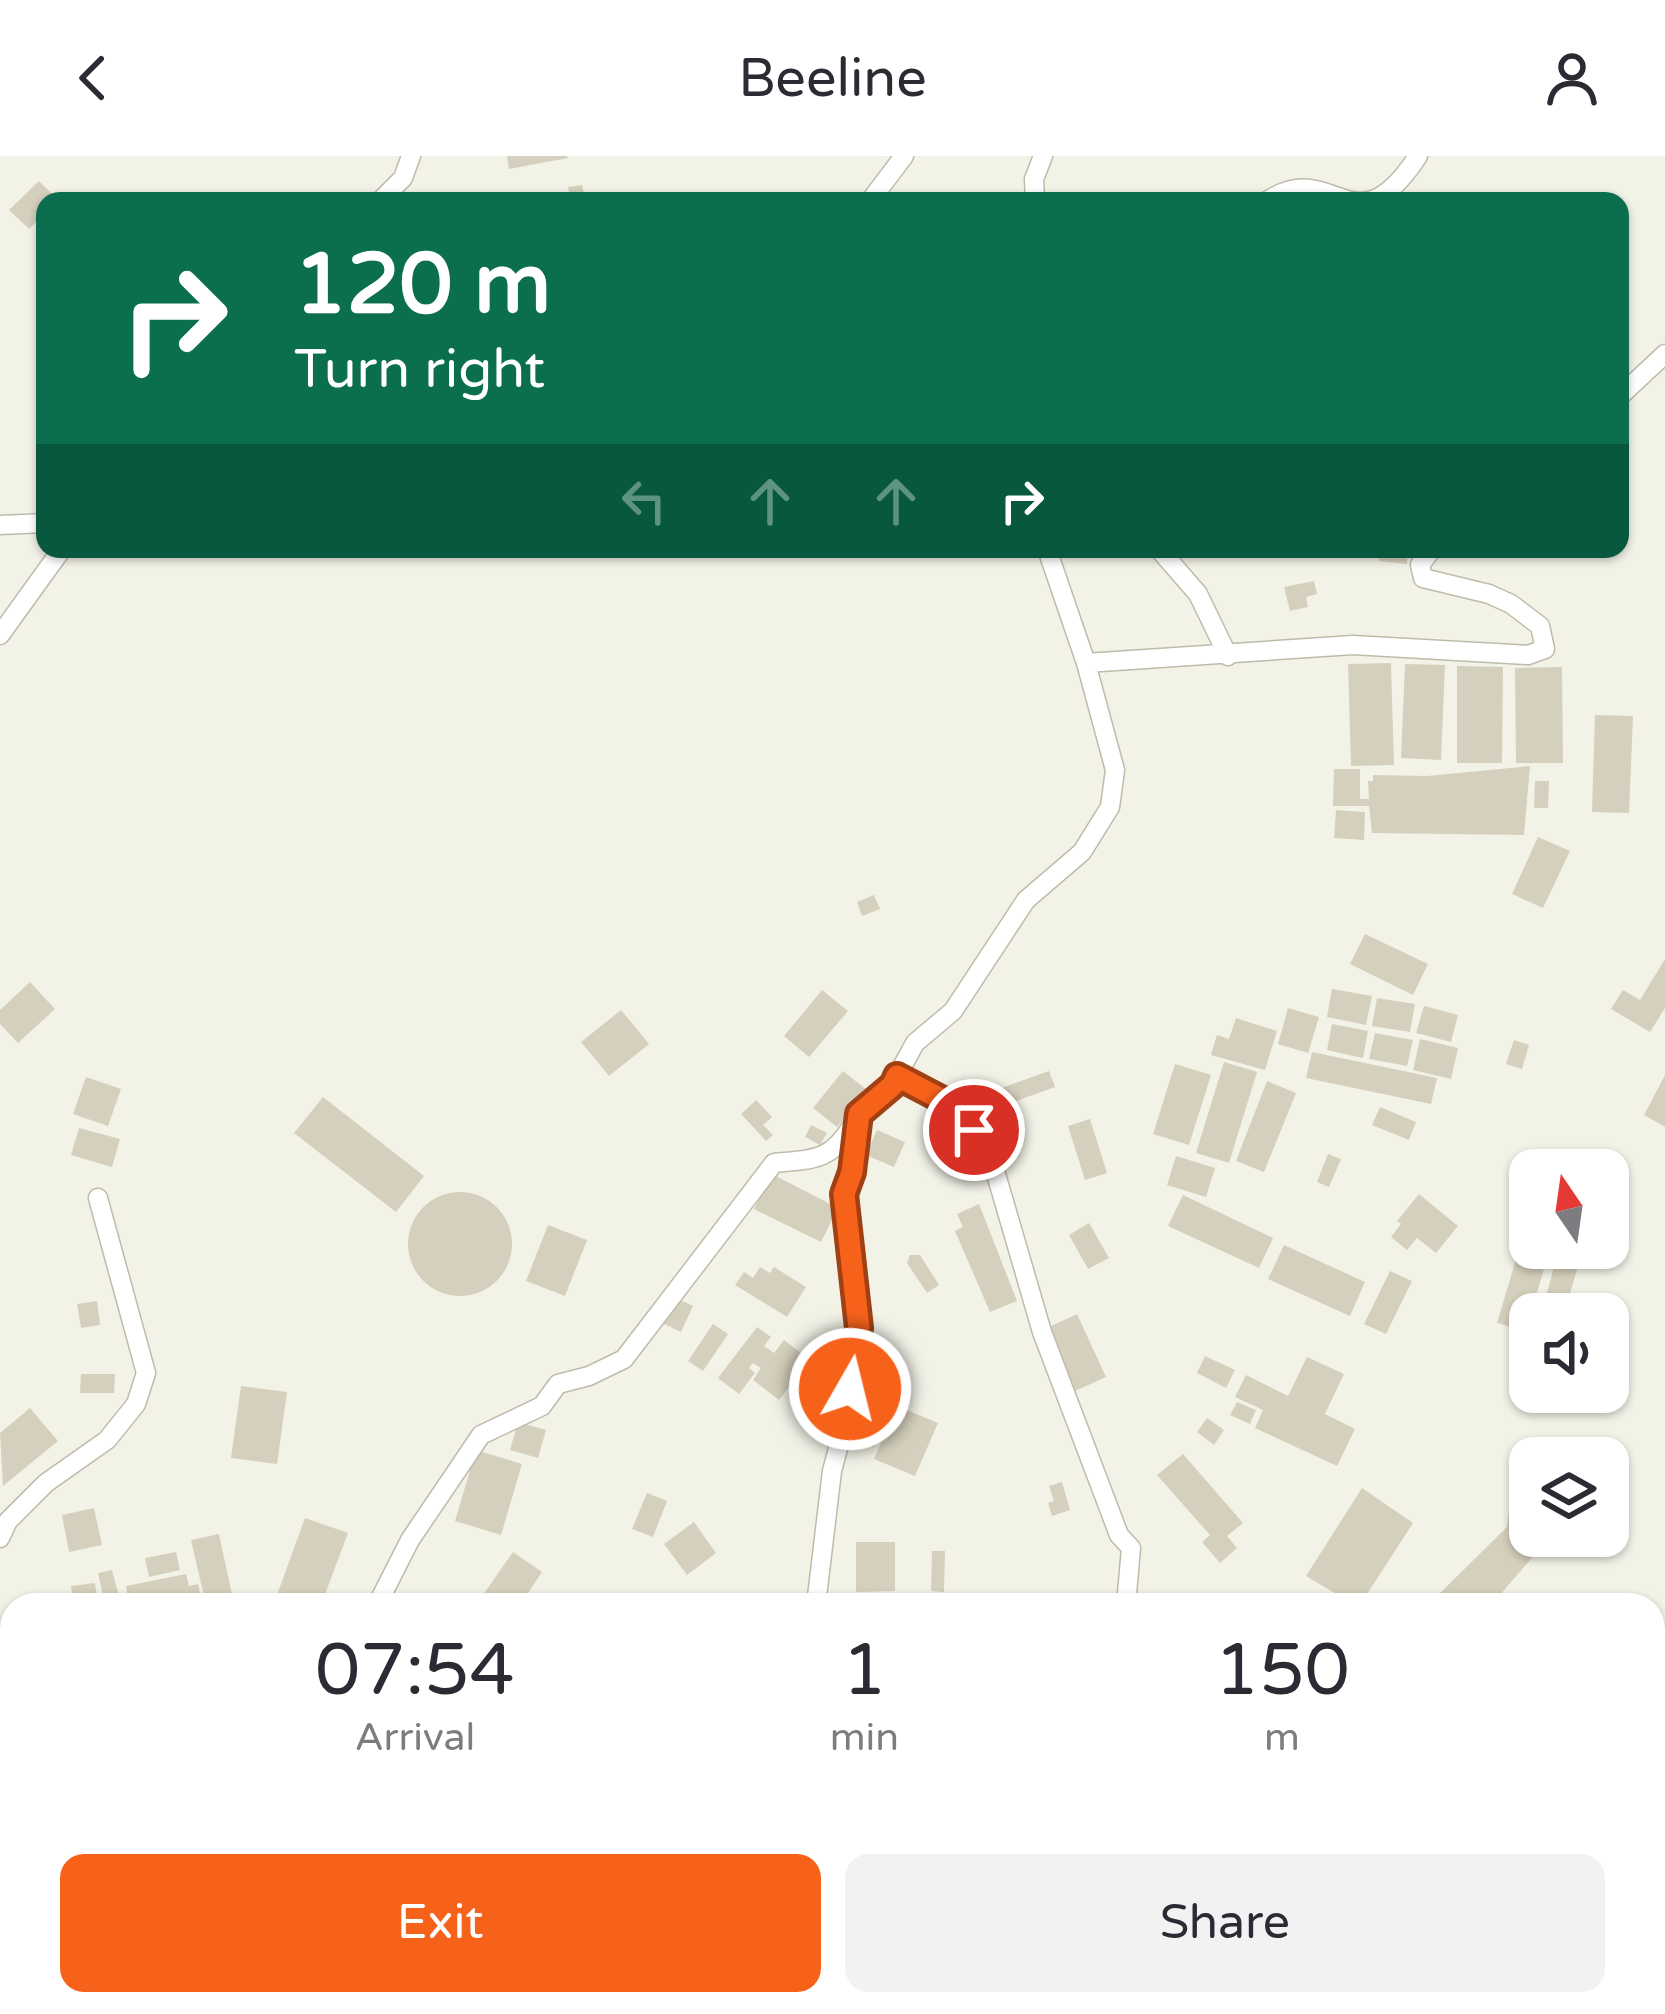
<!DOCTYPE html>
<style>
body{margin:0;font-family:"Varela Round",sans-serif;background:#f2f2f3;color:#2b2b33;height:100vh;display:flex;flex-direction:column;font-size:45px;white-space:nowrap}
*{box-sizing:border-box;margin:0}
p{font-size:39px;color:#7c7c81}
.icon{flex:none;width:66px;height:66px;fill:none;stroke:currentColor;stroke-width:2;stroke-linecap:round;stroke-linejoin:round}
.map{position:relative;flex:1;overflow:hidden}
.drawer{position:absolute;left:0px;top:1437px;width:1665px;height:423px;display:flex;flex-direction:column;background:#fff;border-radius:36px 36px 0 0;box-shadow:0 3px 9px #0004}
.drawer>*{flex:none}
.hud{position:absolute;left:36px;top:36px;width:1593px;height:366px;border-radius:24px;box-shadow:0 3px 9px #0004;background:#0b6e4f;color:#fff;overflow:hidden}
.needle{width:78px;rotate:347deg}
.tools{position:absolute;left:1509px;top:993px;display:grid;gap:24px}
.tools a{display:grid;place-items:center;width:120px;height:120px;border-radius:24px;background:#fff;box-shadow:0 3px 9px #0004;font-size:60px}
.pin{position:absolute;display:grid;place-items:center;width:102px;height:102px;color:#fff;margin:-51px;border:6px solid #fff;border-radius:50%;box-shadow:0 3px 12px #0007}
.me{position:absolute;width:132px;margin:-66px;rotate:8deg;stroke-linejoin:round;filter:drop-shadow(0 0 9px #0008)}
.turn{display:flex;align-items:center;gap:42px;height:252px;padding:0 60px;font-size:54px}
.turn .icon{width:156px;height:156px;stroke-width:2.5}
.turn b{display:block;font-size:84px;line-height:102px}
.lanes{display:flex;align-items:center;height:114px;padding:0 60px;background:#0003;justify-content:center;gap:60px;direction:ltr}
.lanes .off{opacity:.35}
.eta{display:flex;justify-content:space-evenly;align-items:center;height:204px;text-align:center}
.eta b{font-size:72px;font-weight:600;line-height:84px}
.button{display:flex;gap:24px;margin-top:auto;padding:24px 60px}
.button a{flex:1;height:138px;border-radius:24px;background:#f7621b;color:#fff;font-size:48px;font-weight:600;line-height:138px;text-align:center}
.button a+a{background:#f2f2f3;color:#2b2b33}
header{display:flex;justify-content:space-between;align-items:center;height:156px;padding:0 60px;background:#fff;font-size:54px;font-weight:600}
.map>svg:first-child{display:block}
.building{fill:#d5d0bd}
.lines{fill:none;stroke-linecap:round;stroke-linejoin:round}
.street-casing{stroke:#bfbbaa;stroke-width:21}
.street{stroke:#fff;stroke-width:18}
.route-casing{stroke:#a14012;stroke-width:30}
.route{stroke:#f7621b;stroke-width:21}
</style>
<header><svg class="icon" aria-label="back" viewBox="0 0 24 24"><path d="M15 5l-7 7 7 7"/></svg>Beeline<svg class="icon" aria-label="person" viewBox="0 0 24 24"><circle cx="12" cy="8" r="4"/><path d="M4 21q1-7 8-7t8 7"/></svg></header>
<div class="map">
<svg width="1665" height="1858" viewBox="0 0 1665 1858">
<rect width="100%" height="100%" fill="#f3f2e7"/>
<!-- building -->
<path class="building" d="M507 0H567L568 2 509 13Z
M39 25 59 45H45V57L29 73 9 54Z
M582 29 585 41 591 40 592 45H571L568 31Z
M1380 393H1408L1407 408 1379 405Z
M1314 425 1317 438 1306 441 1308 451 1290 455 1284 431Z
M1391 507 1394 609 1351 610 1348 508Z
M1405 508 1445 509 1441 604 1401 602Z
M1457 510 1503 511 1502 607H1457Z
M1562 511 1563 607H1516L1515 512Z
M1595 559 1633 560 1629 657 1592 656Z
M1530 610 1524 679 1372 677 1369 650H1333L1334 613H1360V643H1369L1368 625H1373V619L1427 620Z
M1535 625H1549L1548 652H1534Z
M1336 654 1365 656 1364 684 1334 682Z
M1538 681 1570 695 1543 752 1512 738Z
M874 739 880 753 862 760 857 746Z
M1365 778 1428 808 1413 839 1350 808Z
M1665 803V852L1650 876 1611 853 1623 834 1640 844Z
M30 826 55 853 18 887 0 868V854Z
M1332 833 1372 840 1366 869 1327 861Z
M822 834 848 855 809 901 784 880Z
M1377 842 1415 848 1410 876 1372 870Z
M1424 850 1458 859 1451 886 1416 877Z
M1288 852 1319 861 1308 897 1278 888Z
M621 854 649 888 609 920 581 886Z
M1236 862 1277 875 1265 914 1211 899 1217 879 1229 883Z
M1332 868 1368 875 1363 902 1327 894Z
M1375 877 1413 884 1407 910 1369 903Z
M1420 883 1458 892 1451 923 1413 914Z
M1514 884 1529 889 1522 913 1506 908Z
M1312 896 1437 922 1431 948 1306 922Z
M1224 906 1257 916 1229 1007 1196 997Z
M1175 908 1211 919 1189 989 1153 978Z
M843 915 867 934 837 971 813 952Z
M1049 915 1055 931 999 951 993 935Z
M1665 919V971L1644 959Z
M86 921 121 933 108 970 73 958Z
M1267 925 1296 937 1264 1016 1236 1005Z
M323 941 424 1020 396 1056 294 977Z
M756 944 772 961 763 969 773 979 766 985 741 958Z
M1380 951 1416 966 1409 984 1372 969Z
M1090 963 1107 1017 1085 1024 1068 970Z
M811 969 827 977 820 989 805 981Z
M79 972 120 983 112 1011 71 999Z
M877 974 905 986 894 1011 866 999Z
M1328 998 1341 1003 1329 1031 1317 1026Z
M1176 1000 1215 1012 1206 1041 1167 1029Z
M772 1018 838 1052 821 1086 754 1053Z
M408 1088a52 52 0 1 1 104 0a52 52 0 1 1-104 0Z
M1419 1038 1458 1070 1436 1097 1417 1082 1407 1094 1391 1081 1401 1068 1397 1065Z
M1183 1039 1273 1082 1259 1112 1168 1070Z
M979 1048 1017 1145 990 1156 955 1075 963 1071 957 1058Z
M1089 1067 1109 1102 1088 1113 1069 1079Z
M548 1069 587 1084 565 1140 526 1125Z
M1526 1070 1530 1071V1092H1550L1526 1175 1497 1167Z
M1284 1089 1365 1126 1350 1160 1268 1123Z
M1558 1097 1580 1103 1564 1158H1541Z
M910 1099H920L939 1129 927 1137 907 1107Z
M760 1111 770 1117 774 1111 806 1131 787 1161 735 1129 744 1116 753 1122Z
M1390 1115 1412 1125 1386 1178 1364 1168Z
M672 1140 693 1150 681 1176 660 1166Z
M97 1145 100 1169 81 1172 77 1148Z
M1077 1158 1106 1221 1075 1235 1047 1172Z
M713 1168 728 1178 703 1215 688 1205Z
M757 1171 771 1181 764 1190 774 1197 784 1184 810 1204 779 1244 753 1224 761 1212 753 1207 749 1212 755 1217 739 1238 718 1222Z
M888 1197 904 1203 874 1291 857 1285Z
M1205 1200 1235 1214 1226 1232 1197 1217Z
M1307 1201 1344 1218 1325 1258 1355 1273 1337 1310 1255 1272 1263 1254 1235 1241 1246 1219 1288 1240Z
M81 1218H115L114 1237H80Z
M241 1230 287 1236 277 1308 231 1302Z
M1237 1246 1256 1254 1250 1268 1230 1259Z
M897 1250 938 1267 915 1320 874 1303Z
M30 1252 58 1285 3 1330 0 1277Z
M1207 1262 1224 1274 1214 1289 1197 1276Z
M518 1266 546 1274 538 1302 510 1294Z
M476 1294 522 1308 501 1379 455 1365Z
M1183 1298 1243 1367 1227 1380 1237 1392 1220 1407 1202 1386 1210 1379 1157 1319Z
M1062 1326 1070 1354 1052 1360 1048 1347 1054 1345 1049 1330Z
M1362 1332 1413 1367 1360 1449H1355L1306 1420Z
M647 1337 667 1345 653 1381 632 1373Z
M94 1352 102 1389 69 1396 62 1359Z
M1509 1356 1530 1375V1380L1544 1388 1491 1449H1445L1436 1441 1507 1371Z
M305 1362 348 1377 321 1449H304L277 1439Z
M694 1366 716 1397 687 1419 664 1388Z
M219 1378 233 1443 206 1449 191 1384Z
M856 1386H895V1435L856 1436Z
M932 1395H945L944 1436 931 1435Z
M176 1396 180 1414 149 1421 145 1402Z
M513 1396 542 1416 520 1449H476Z
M112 1414 119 1441 104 1444 98 1417Z
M186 1418 189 1430 198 1428 203 1449H129L126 1430Z
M95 1427 98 1449H74L71 1430Z
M12 1706V1747L0 1722V1713Z"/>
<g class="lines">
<defs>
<path id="street" d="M380 45 403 22 411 0
M870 45 904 0
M1035 45 1034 23 1043 0
M1267 45C1334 0 1353 99 1418 0
M1620 240 1665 198
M0 369 45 367
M1159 393 1198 438 1228 500
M0 479 62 393
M1086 507 1353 489 1528 499 1545 493 1540 470 1511 448 1489 438 1423 422 1420 409 1432 393
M897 920 915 887 953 855 1026 744 1082 696 1110 651 1115 614 1086 507 1047 393
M0 1382 8 1365 46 1327 107 1284 136 1248 146 1217 98 1042
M377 1449 410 1384 481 1279 542 1250 558 1228 589 1220 624 1203 774 1007C815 1003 831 1005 853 968
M816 1449 832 1315 848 1255 859 1172 844 1038 852 1016 858 958 893 929 897 920 960 953 991 1001 1042 1176 1119 1379 1131 1392 1126 1449
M1653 1647 1665 1656
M1653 1682 1665 1679
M674 1848 677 1858
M280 1858V1848
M553 1858 564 1848
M1526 1858 1529 1848"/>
</defs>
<!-- street casing -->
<use href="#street" class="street-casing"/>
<!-- street -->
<use href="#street" class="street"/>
</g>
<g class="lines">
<defs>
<path id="route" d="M850 1233 859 1172 844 1038 852 1016 859 958 893 929 897 920 960 953 974 974"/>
</defs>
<!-- route casing -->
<use href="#route" class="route-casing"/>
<!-- route -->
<use href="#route" class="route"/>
</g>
</svg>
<div class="tools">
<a><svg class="needle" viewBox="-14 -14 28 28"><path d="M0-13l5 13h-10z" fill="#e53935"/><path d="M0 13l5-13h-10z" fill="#7c7c81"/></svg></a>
<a><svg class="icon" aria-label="sound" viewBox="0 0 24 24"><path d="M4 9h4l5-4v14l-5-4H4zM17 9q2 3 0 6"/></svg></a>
<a><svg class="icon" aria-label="layers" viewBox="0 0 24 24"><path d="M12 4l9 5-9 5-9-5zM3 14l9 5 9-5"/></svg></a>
</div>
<div class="pin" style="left:974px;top:974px;background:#d93025"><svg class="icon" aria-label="arrive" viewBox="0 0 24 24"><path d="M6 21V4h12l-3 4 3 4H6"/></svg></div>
<svg class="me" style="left:850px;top:1233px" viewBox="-20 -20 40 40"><circle r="17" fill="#f7621b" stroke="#fff" stroke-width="3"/><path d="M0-11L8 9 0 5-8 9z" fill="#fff"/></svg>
<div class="hud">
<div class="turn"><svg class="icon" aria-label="right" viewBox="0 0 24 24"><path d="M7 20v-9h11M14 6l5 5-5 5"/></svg><div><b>120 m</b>Turn right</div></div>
<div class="lanes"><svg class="icon off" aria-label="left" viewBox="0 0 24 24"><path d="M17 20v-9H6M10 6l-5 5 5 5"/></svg><svg class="icon off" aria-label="ahead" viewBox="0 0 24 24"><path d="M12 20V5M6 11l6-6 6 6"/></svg><svg class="icon off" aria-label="ahead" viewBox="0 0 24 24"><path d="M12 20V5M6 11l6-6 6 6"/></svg><svg class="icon" aria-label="right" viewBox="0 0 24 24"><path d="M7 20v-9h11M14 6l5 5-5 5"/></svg></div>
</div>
<section class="drawer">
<div class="eta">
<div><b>07:54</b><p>Arrival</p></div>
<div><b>1</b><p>min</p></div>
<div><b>150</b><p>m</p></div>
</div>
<div class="button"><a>Exit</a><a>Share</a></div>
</section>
</div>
